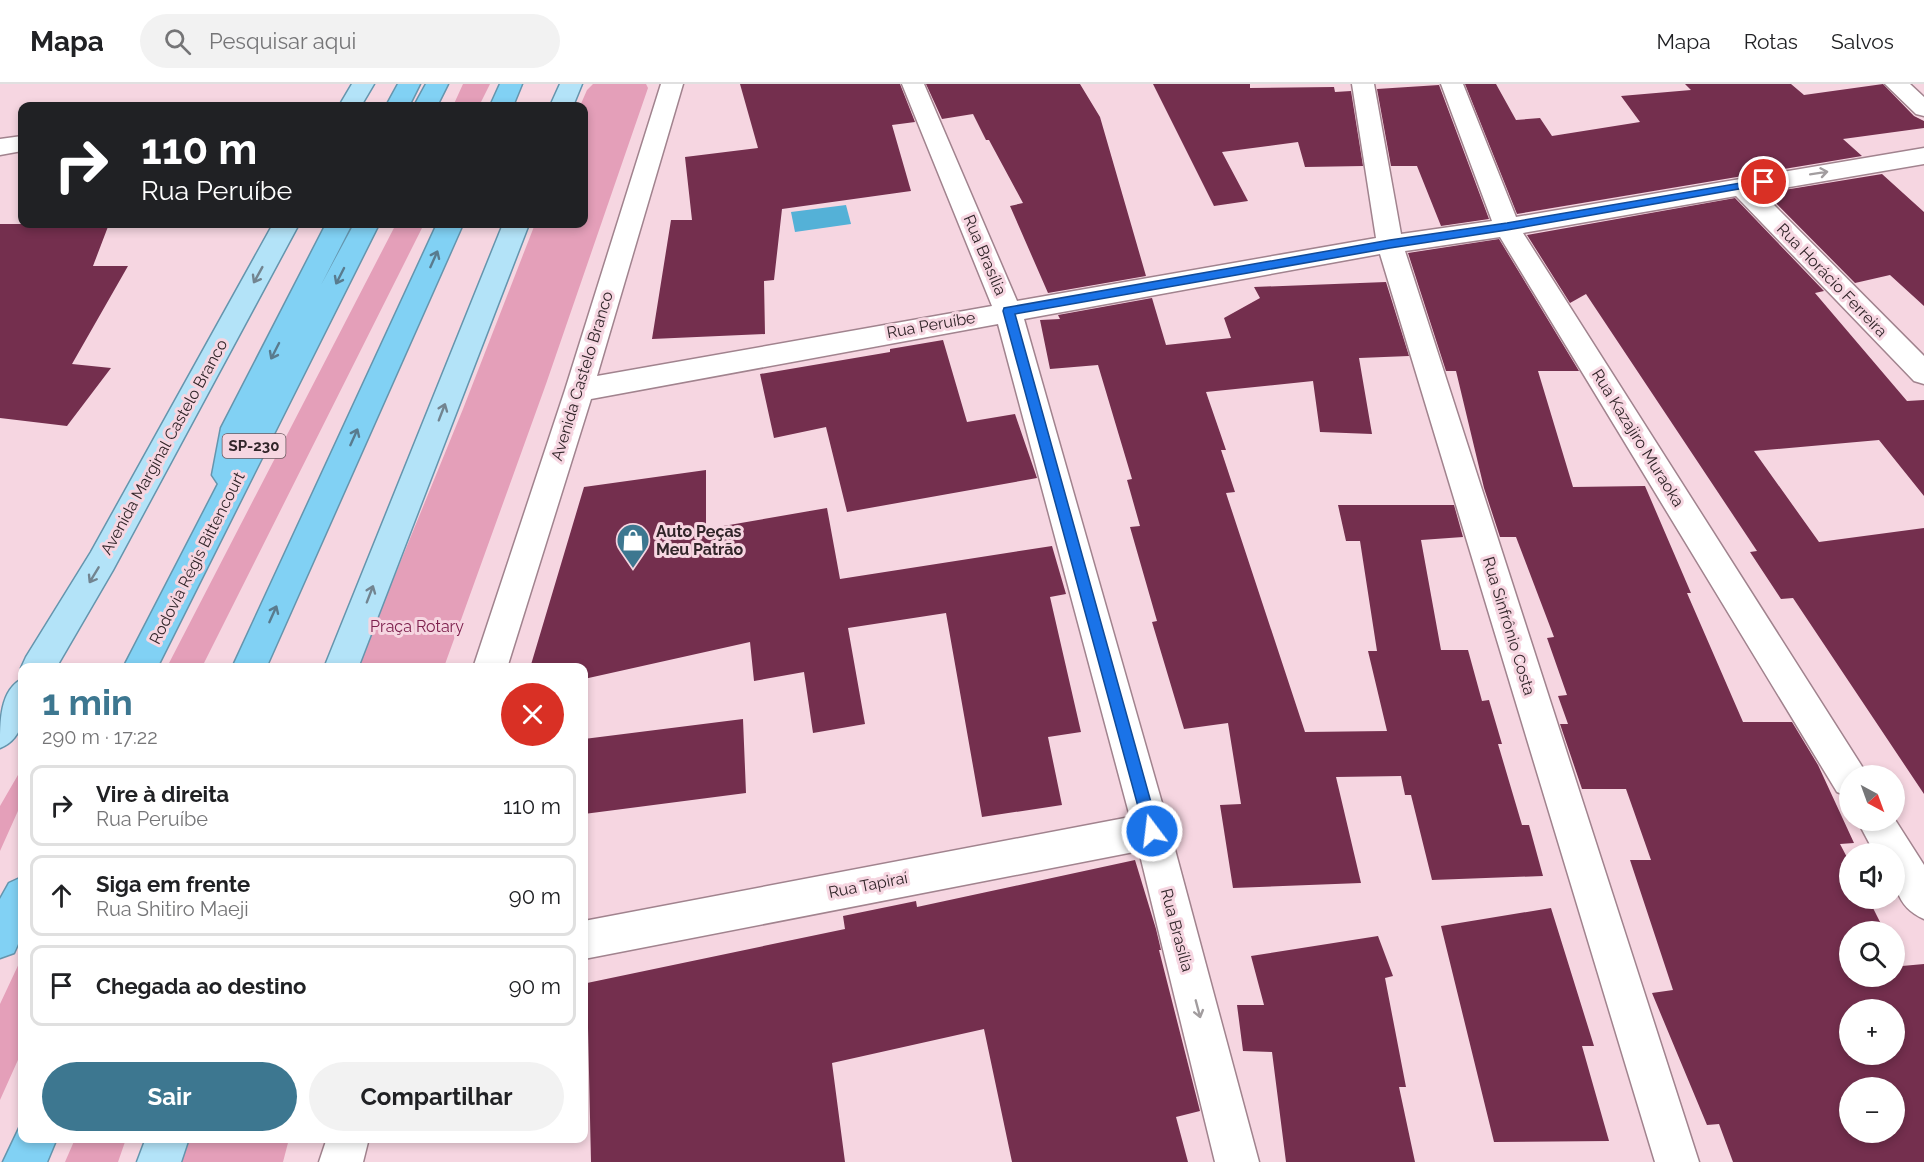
<!DOCTYPE html>
<html lang="pt">
<meta charset="utf-8">
<style>
body{margin:0;font-family:Raleway,sans-serif;background:#f2f2f2;color:#202124;height:100vh;display:flex;flex-direction:column;font-size:22px;white-space:nowrap}
*{box-sizing:border-box;margin:0}
p{font-size:20px;color:#757577}
.icon{flex:none;width:33px;height:33px;fill:none;stroke:currentColor;stroke-width:2;stroke-linecap:round;stroke-linejoin:round}
.map{position:relative;flex:1;overflow:hidden}
.drawer{position:absolute;left:18px;top:579px;width:570px;height:480px;display:flex;flex-direction:column;background:#fff;border-radius:12px;box-shadow:0 3px 9px #0003}
.drawer>*{flex:none}
.guide{position:absolute;left:18px;top:18px;width:570px;height:126px;border-radius:12px;box-shadow:0 3px 9px #0003;background:#202124;color:#fff;overflow:hidden}
.needle{width:39px;rotate:139deg}
.tools{position:absolute;left:1839px;top:681px;display:grid;gap:12px}
.tools a{display:grid;place-items:center;width:66px;height:66px;border-radius:50%;background:#fff;box-shadow:0 3px 9px #0003;font-size:30px}
.pin{position:absolute;display:grid;place-items:center;width:51px;height:51px;color:#fff;margin:-26px;border:3px solid #fff;border-radius:50%;box-shadow:0 2px 6px #0007}
.me{position:absolute;width:66px;margin:-33px;rotate:345deg;stroke-linejoin:round;filter:drop-shadow(0 0 4px #0008)}
.turn{display:flex;align-items:center;gap:21px;height:126px;padding:0 24px;font-size:27px}
.turn .icon{width:78px;height:78px;stroke-width:2.5}
.turn b{display:block;font-size:42px;line-height:51px}
.round{display:grid;place-items:center;flex:none;width:63px;height:63px;border-radius:32px;background:#f2f2f2}
.headline{display:flex;align-items:center;justify-content:space-between;height:102px;padding:0 24px}
h1{font-size:36px;font-weight:700;line-height:45px;color:#3d7790}
.primary-button{display:flex;gap:12px;margin-top:auto;padding:12px 24px}
.primary-button a{flex:1;height:69px;border-radius:36px;background:#3d7790;color:#fff;font-size:24px;font-weight:700;line-height:69px;text-align:center}
.primary-button a+a{background:#f2f2f2;color:#202124}
ul{padding:0;list-style:none}
li{display:flex;align-items:center;gap:18px;height:81px;margin:0 12px 9px;padding:0 12px;border:3px solid #e0e0e0;border-radius:12px}
li div{flex:1}
li b{display:block;font-size:22px}
li em{font-style:normal}
header{display:flex;align-items:center;gap:36px;box-sizing:border-box;height:84px;padding:0 30px;background:#fff;border-bottom:2px solid #e0e0e0}
header strong{font-size:28px}
nav{display:flex;gap:33px;margin-inline-start:auto;font-size:21px}
.search{width:420px;height:54px;background:#f2f2f2;display:flex;align-items:center;gap:15px;box-sizing:border-box;padding:0 21px;border-radius:33px;color:#757577;font-size:22px}
.map>svg:first-child{display:block}
.green{fill:#e49fb9}
.water{fill:#54b1d7}
.building{fill:#742f4e;fill-rule:evenodd}
.lines{fill:none;stroke-linecap:round;stroke-linejoin:round}
.minor-casing{stroke:#a1838e;stroke-width:3}
.primary-casing{stroke:#6595ad;stroke-width:3}
.motorway-casing{stroke:#6595ad;stroke-width:3}
.minor{fill:#fff;fill-rule:evenodd}
.primary{fill:#b3e3f8;fill-rule:evenodd}
.motorway{fill:#81d1f4;fill-rule:evenodd}
.oneway{stroke:#a29d9f}
.oneway2{stroke:#597b8e}
.oneway3{stroke:#728490}
.route{fill:#1a73e8;stroke:#114b97;stroke-width:1.5}
.labels{text-anchor:middle;dominant-baseline:central;stroke-width:6;stroke-linejoin:round;paint-order:stroke}
.shield{fill:#f6d6e1;stroke:#6c5a60;stroke-width:1.5}
.shield-label{font-size:15px;font-weight:bold;fill:#312529}
.street-label{font-size:16px;fill:#312529;stroke:#f6d6e1}
.poi-label{font-size:16px;font-weight:bold;fill:#312529;stroke:#f6d6e1;text-anchor:start}
.park-label{font-size:16px;fill:#7d204d;stroke:#f6d6e1}
</style>
<header>
<strong>Mapa</strong>
<div class="search"><svg class="icon" aria-label="search" viewBox="0 0 24 24"><circle cx="10" cy="10" r="6"/><path d="M15 15l6 6"/></svg>Pesquisar aqui</div>
<nav><a>Mapa</a><a>Rotas</a><a>Salvos</a></nav>
</header>
<div class="map">
<svg width="1924" height="1078" viewBox="0 0 1924 1078">
<rect width="100%" height="100%" fill="#f6d6e1"/>
<!-- green -->
<path class="green" d="M463 0H490L479 22H453Z
M593 0H646L648 4 546 300 444 583 357 584 463 325 535 140H584V22H580L587 6Z
M396 140H424L202 583H167Z
M22 684V718L0 767V722Z
M22 873V967L0 1016V920Z
M75 1055V1054L126 1055 118 1078H65Z
M188 1055H289L283 1078H180Z"/>
<!-- water -->
<path class="water" d="M846 121 851 140 795 148 791 128Z"/>
<!-- building -->
<path class="building" d="M740 0H900L915 38 892 41 911 107 782 125 774 196 764 197 765 250 652 255 671 136H692L685 73 758 64Z
M926 0H1080L1100 33 1146 192 1048 209 1010 122 1023 119 989 56H986L973 30 942 35Z
M1153 0H1250V4L1334 3 1335 8 1351 7 1363 82 1305 83 1298 58 1222 68 1248 117 1214 122Z
M1465 0H1496L1516 36 1540 34 1552 52 1640 38 1621 12 1691 6 1685 0H1791L1804 11 1883 0 1914 32 1924 37V44L1843 55 1862 72 1517 130Z
M1439 1 1489 135 1441 142 1417 82H1391L1377 5Z
M1882 90 1924 128V222L1890 191 1855 199 1766 109Z
M1735 114 1824 207 1815 209 1907 317 1924 316V412L1879 356 1754 367 1819 458 1924 444V710L1793 514 1781 515 1750 468 1757 467 1586 210 1570 219 1527 151Z
M0 140H109L93 182H128L72 280 111 284 67 342 0 334Z
M1499 155 1579 287H1538L1573 403 1645 402 1691 509H1687L1743 638H1792L1818 681 1854 759 1840 760 1850 779V814H1868L1885 848H1850V892H1894V867L1902 882 1924 880V1078H1733L1719 1040 1707 1041 1652 909 1673 906 1630 776H1651L1626 705H1582L1560 640H1568L1558 612 1567 611 1547 554 1554 553 1516 453H1500L1484 404 1456 287H1446L1408 169ZM1850 926H1894V970H1850ZM1850 1004H1894V1048H1850Z
M1386 198 1409 272 1359 274 1372 350 1320 348 1313 297 1206 308 1226 366H1221L1235 408 1226 409 1305 648 1387 647 1368 567H1377L1360 457H1346L1338 421H1454L1463 453 1421 456 1441 566H1468L1482 617 1489 616 1502 660H1498L1522 741H1529L1543 792 1432 796 1411 711H1405L1401 692 1336 693 1361 799 1233 804 1220 721 1241 720 1228 639 1184 645 1152 538 1157 537 1130 443 1140 442 1127 396 1132 395 1098 281 1050 285 1040 236 1060 235 1058 231 1152 214 1166 261 1231 254 1224 234 1260 214 1254 203Z
M943 256 967 338 1015 330 1037 394 847 428 826 343 774 354 760 290 890 268V265Z
M706 386V445L827 424 840 495 1052 462 1066 510 1050 513 1081 648 1048 653 1062 721 982 733 946 529 848 544 865 640 813 649 804 588 754 597 750 558 584 595V584H530L584 403Z
M743 635 746 709 584 730V655Z
M1135 776 1156 845 1161 866H1159L1200 1027 1176 1033 1188 1078H1012L984 945 832 979 845 1078H591L587 899 845 845 843 832 916 817 917 823Z
M1551 824 1594 962H1582L1609 1057 1494 1058 1441 842Z
M1378 852 1393 892 1385 894 1406 1003H1399L1415 1078H1286L1272 968 1243 967 1237 921H1264L1251 872Z"/>
<g class="lines">
<defs>
<path id="minor" d="M661 0H683L597 292 992 222 902 0H924L1017 217 1376 154 1352 0H1374L1401 150 1492 137 1441 0H1463L1516 133 1924 64V80L1761 108 1924 272V300L1914 297 1736 112 1523 149 1863 684 1866 692H1850V713L1837 708 1500 153 1405 167 1699 1078H1655L1380 170 1024 235 1170 747 1259 1078H1215L1139 767 584 875V837L1130 733 998 240 591 315 507 584H473L565 306Z
M1885 0H1910L1924 13V32L1916 30Z
M22 52V67L0 71V55Z
M1894 734 1924 781V835C1894 822 1894 798 1894 770H1875L1857 736H1894Z
M327 1054H369L363 1078H319Z"/>
<path id="primary" d="M352 0H374L361 22H339Z
M560 0H582L573 22H550Z
M273 140H299L113 486 56 584H22V587L21 584 26 573 91 468Z
M503 140H529L358 584H324Z
M22 595C25 620 28 653 0 664 0 637 0 606 22 595Z
M146 1054H189L181 1078H137Z"/>
<path id="motorway" d="M398 0H420L409 22H386Z
M426 0H448L437 22H414Z
M500 0H522L513 22H490Z
M326 140H352L321 201 354 140H379L157 584H123L218 400 212 391 221 344Z
M437 140H463L266 584H232Z
M22 793V851L14 869 0 874V815L9 799Z
M22 1038V1054H57L47 1078H3Z"/>
</defs>
<!-- minor casing -->
<use href="#minor" class="minor-casing"/>
<!-- primary casing -->
<use href="#primary" class="primary-casing"/>
<!-- motorway casing -->
<use href="#motorway" class="motorway-casing"/>
<!-- minor -->
<use href="#minor" class="minor"/>
<!-- primary -->
<use href="#primary" class="primary"/>
<!-- motorway -->
<use href="#motorway" class="motorway"/>
</g>
<!-- one-way arrows -->
<defs><path id="oneway-shaft" d="M-6 0H5M1.5-3L5.5 0L1.5 3" fill="none" stroke-width="1.6" stroke-linecap="round" stroke-linejoin="round" transform="scale(1.5)"/></defs>
<g class="oneway">
<use href="#oneway-shaft" transform="translate(1819 89) rotate(-9)"/>
<use href="#oneway-shaft" transform="translate(1198 925) rotate(75)"/>
</g>
<g class="oneway2">
<use href="#oneway-shaft" transform="translate(434 175) rotate(-66)"/>
<use href="#oneway-shaft" transform="translate(340 192) rotate(117)"/>
<use href="#oneway-shaft" transform="translate(275 267) rotate(117)"/>
<use href="#oneway-shaft" transform="translate(354 353) rotate(-66)"/>
<use href="#oneway-shaft" transform="translate(273 530) rotate(-66)"/>
</g>
<g class="oneway3">
<use href="#oneway-shaft" transform="translate(258 191) rotate(119)"/>
<use href="#oneway-shaft" transform="translate(442 328) rotate(-69)"/>
<use href="#oneway-shaft" transform="translate(94 491) rotate(121)"/>
<use href="#oneway-shaft" transform="translate(370 510) rotate(-69)"/>
</g>
<!-- route -->
<path class="route" d="M1764 95 1769 98 1767 100 1507 146 1390 164 1015 230 1159 747 1157 752 1152 754 1146 752 1003 227 1004 224 1390 156 1507 139Z"/>
<!-- icons -->
<defs>
<symbol id="shop-pin" viewBox="-11 -11 22 30"><path d="M0 17L-7.5 6A9.5 9.5 0 1 1 7.5 6Z" fill="#3d7790" stroke="#f6d6e1"/><path d="M-5-2.5h2.3a2.7 3.5 0 0 1 5.4 0H5L5.5 6h-11ZM-1.5-2.5h3a1.5 2.3 0 0 0-3 0Z" fill="#fff"/></symbol>
</defs>
<g fill-rule="evenodd">
<use href="#shop-pin" x="614" y="437" width="38" height="52"/>
</g>
<g class="labels">
<!-- shield labels -->
<rect class="shield" x="222.5" y="350" width="63" height="24" rx="4.5"/>
<g class="shield-label">
<text x="254" y="362">SP-230</text>
</g>
<!-- street labels -->
<g class="street-label">
<text transform="translate(985 171) rotate(67)">Rua Brasília</text>
<text transform="translate(1832 196) rotate(46)">Rua Horácio Ferreira</text>
<text transform="translate(931 241) rotate(-10)">Rua Peruíbe</text>
<text transform="translate(582 292) rotate(-73)">Avenida Castelo Branco</text>
<text transform="translate(1638 354) rotate(58)">Rua Kazajiro Muraoka</text>
<text transform="translate(164 363) rotate(-61)">Avenida Marginal Castelo Branco</text>
<text transform="translate(197 474) rotate(-63)">Rodovia Régis Bittencourt</text>
<text transform="translate(1509 542) rotate(73)">Rua Sinfrônio Costa</text>
<text transform="translate(868 801) rotate(-11)">Rua Tapiraí</text>
<text transform="translate(1177 846) rotate(75)">Rua Brasília</text>
</g>
<!-- poi labels -->
<g class="poi-label">
<text x="656" y="447">Auto Peças<tspan x="656" dy="18">Meu Patrão</tspan></text>
</g>
<!-- park labels -->
<g class="park-label">
<text x="417" y="542">Praça Rotary</text>
</g>
</g>
</svg>
<div class="tools">
<a><svg class="needle" viewBox="-14 -14 28 28"><path d="M0-13l5 13h-10z" fill="#e53935"/><path d="M0 13l5-13h-10z" fill="#757577"/></svg></a>
<a><svg class="icon" aria-label="sound" viewBox="0 0 24 24"><path d="M4 9h4l5-4v14l-5-4H4zM17 9q2 3 0 6"/></svg></a>
<a><svg class="icon" aria-label="search" viewBox="0 0 24 24"><circle cx="10" cy="10" r="6"/><path d="M15 15l6 6"/></svg></a>
<a>+</a>
<a>−</a>
</div>
<div class="pin" style="left:1764px;top:98px;background:#d93025"><svg class="icon" aria-label="arrive" viewBox="0 0 24 24"><path d="M6 21V4h12l-3 4 3 4H6"/></svg></div>
<svg class="me" style="left:1152px;top:747px" viewBox="-20 -20 40 40"><circle r="17" fill="#1a73e8" stroke="#fff" stroke-width="3"/><path d="M0-11L8 9 0 5-8 9z" fill="#fff"/></svg>
<div class="guide">
<div class="turn"><svg class="icon" aria-label="right" viewBox="0 0 24 24"><path d="M7 20v-9h11M14 6l5 5-5 5"/></svg><div><b>110 m</b>Rua Peruíbe</div></div>
</div>
<section class="drawer">
<div class="headline"><div><h1>1 min</h1><p>290 m · 17:22</p></div><a class="round" style="background:#d93025;color:#fff"><svg class="icon" aria-label="close" viewBox="0 0 24 24"><path d="M6 6l12 12M18 6L6 18"/></svg></a></div>
<ul>
<li><svg class="icon" aria-label="right" viewBox="0 0 24 24"><path d="M7 20v-9h11M14 6l5 5-5 5"/></svg><div><b>Vire à direita</b><p>Rua Peruíbe</p></div><em>110 m</em></li>
<li><svg class="icon" aria-label="ahead" viewBox="0 0 24 24"><path d="M12 20V5M6 11l6-6 6 6"/></svg><div><b>Siga em frente</b><p>Rua Shitiro Maeji</p></div><em>90 m</em></li>
<li><svg class="icon" aria-label="arrive" viewBox="0 0 24 24"><path d="M6 21V4h12l-3 4 3 4H6"/></svg><div><b>Chegada ao destino</b></div><em>90 m</em></li>
</ul>
<div class="primary-button"><a>Sair</a><a>Compartilhar</a></div>
</section>
</div>
